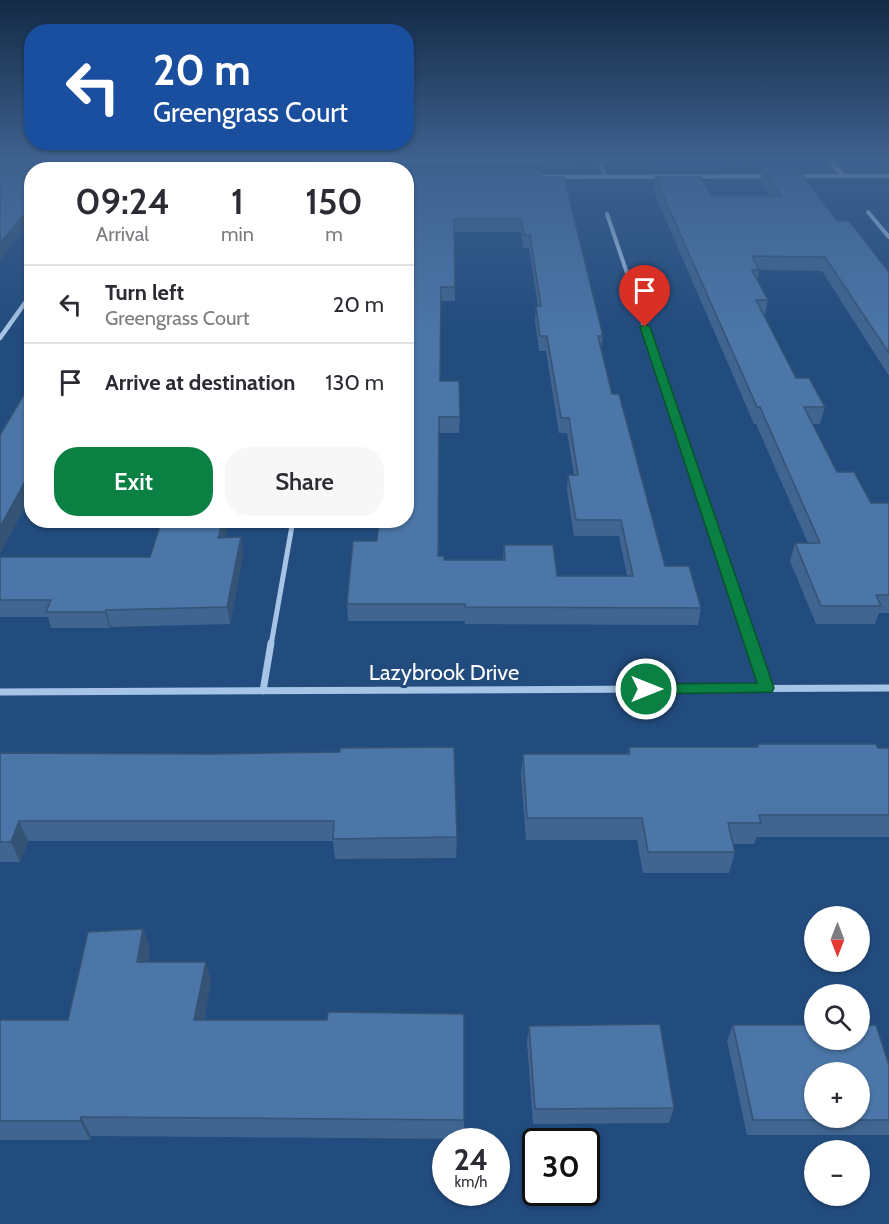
<!DOCTYPE html>
<meta charset="utf-8">
<style>
body{margin:0;font-family:Cabin,sans-serif;background:#f7f7f7;color:#2b2b33;height:100vh;display:flex;flex-direction:column;font-size:22px;white-space:nowrap}
*{box-sizing:border-box;margin:0}
p{font-size:20px;color:#7c7c81}
.icon{flex:none;width:33px;height:33px;fill:none;stroke:currentColor;stroke-width:2;stroke-linecap:round;stroke-linejoin:round}
.map{position:relative;flex:1;overflow:hidden}
.panel{position:absolute;left:24px;top:162px;width:390px;height:366px;display:flex;flex-direction:column;background:#fff;border-radius:24px;box-shadow:0 2px 4px #0004}
.panel>*{flex:none}
.hud{position:absolute;left:24px;top:24px;width:390px;height:126px;border-radius:24px;box-shadow:0 2px 4px #0004;background:#1a4fa0;color:#fff;overflow:hidden}
.needle{width:39px;rotate:180deg}
.tools{position:absolute;left:804px;top:906px;display:grid;gap:12px}
.tools a{display:grid;place-items:center;width:66px;height:66px;border-radius:50%;background:#fff;box-shadow:0 2px 4px #0004;font-size:30px}
.speed{position:absolute;left:432px;top:1128px;display:flex;gap:12px;font-size:30px;font-weight:700;text-align:center}
.speed>*{display:grid;place-content:center;width:78px;height:78px;border-radius:50%;background:#fff;box-shadow:0 2px 4px #0004;line-height:1}
.speed small{font-size:15px;font-weight:400}
.speed .limit{border:3px solid #111;border-radius:9px;background:#fff;color:#111}
.pin{position:absolute;display:grid;place-items:center;width:51px;height:51px;color:#fff;margin:-62px -26px;border-radius:50% 50% 50% 0;rotate:-45deg;box-shadow:0 0 6px #0007}
.pin .icon{rotate:45deg}
.me{position:absolute;width:66px;margin:-33px;rotate:90deg;stroke-linejoin:round;filter:drop-shadow(0 0 4px #0008)}
.turn{display:flex;align-items:center;gap:21px;height:126px;padding:0 30px;font-size:27px}
.turn .icon{width:78px;height:78px;stroke-width:2.5}
.turn b{display:block;font-size:42px;line-height:51px}
.eta{display:flex;justify-content:space-evenly;align-items:center;height:102px;text-align:center}
.eta b{font-size:36px;font-weight:600;line-height:42px}
.button{display:flex;gap:12px;margin-top:auto;padding:12px 30px}
.button a{flex:1;height:69px;border-radius:24px;background:#0b8043;color:#fff;font-size:24px;font-weight:600;line-height:69px;text-align:center}
.button a+a{background:#f7f7f7;color:#2b2b33}
ul{padding:0;list-style:none}
li{display:flex;align-items:center;gap:18px;height:78px;padding:0 30px;border-top:2px solid #e1e1e2}
li div{flex:1}
li b{display:block;font-size:22px}
li em{font-style:normal}
.map>svg:first-child{display:block}
.lines{fill:none;stroke-linecap:round;stroke-linejoin:round}
.minor-far3{stroke:#a6c5e6;stroke-width:4}
.minor-far2{stroke:#a6c5e6;stroke-width:4.5}
.minor-far1{stroke:#a6c5e6;stroke-width:5}
.minor{stroke:#a6c5e6;stroke-width:7}
.secondary{fill:#d0e1f5;fill-rule:evenodd}
.wall{fill:#406590;fill-rule:evenodd}
.shaded-wall{fill:#345375}
.building{fill:#4b76a7;stroke:#345375;stroke-width:1.5;fill-rule:evenodd}
.route{fill:#0b8043;stroke:#07532c;stroke-width:1.5}
.labels{text-anchor:middle;dominant-baseline:central;stroke-width:6;stroke-linejoin:round;paint-order:stroke}
.street-label{font-size:22px;fill:#fff;stroke:#224c7e}
</style>
<div class="map">
<svg width="889" height="1224" viewBox="0 0 889 1224">
<rect width="100%" height="100%" fill="#224c7e"/>
<g class="lines">
<!-- minor-far3 -->
<path class="minor-far3" d="M600 160 605 177
M123 170 128 162
M868 212 889 237
M607 214 631 285"/>
<!-- minor-far2 -->
<path class="minor-far2" d="M630 284 684 444
M0 338 32 293"/>
<!-- minor-far1 -->
<path class="minor-far1" d="M684 442 751 645
M271 645 293 520"/>
<!-- minor -->
<path class="minor" d="M751 643 766 688
M263 691 271 643
M0 692 889 688"/>
<!-- secondary -->
<path class="secondary" d="M63 160H182V161L179 163 64 164 61 162Z
M821 160 301 163 298 161V160Z
M827 160H833L845 174H889V178L527 179 524 177 527 175 838 174Z
M406 175H429L432 177 429 179H406Z"/>
</g>
<!-- wall -->
<path class="wall" d="M0 160 79 166 76 170H32V223L23 231 0 260Z
M880 160H889V170Z
M762 168 837 221 889 272V376L822 271 759 270 757 280 768 300 765 315H764L796 378 825 407 820 424H812L837 472 871 503H889V613H879L875 624H816L790 561 795 543H808L756 424H754L653 190 655 177 711 196H770L760 181Z
M541 177 603 336 601 349 612 394 665 566 701 608 698 625 465 624V621H348L347 604 377 541 406 520 409 223ZM454 232H521L523 248H529L538 306H536L535 320 539 351H546L559 433H567L574 475H568L567 490 574 536H619L627 576H557L504 545 503 560H444L439 556V433H459L460 417 440 381 441 301H455Z
M241 537 243 554 230 624 111 627 110 628H51L48 617H0V557H150L225 538Z
M758 744 889 748V837H757L754 844H734L735 852 729 873H643L637 840H526L521 776 523 754H628L629 747H757Z
M0 753 457 837 456 858 335 859 333 841H28L20 862H0Z
M143 929 150 950 148 962 211 982 204 1020 464 1120V1139L91 1136 90 1140H0V1020H68Z
M733 1025 889 1065V1135H747L727 1041Z
M529 1026 674 1108 669 1123 533 1124 527 1042Z"/>
<!-- shaded-wall -->
<path class="shaded-wall" d="M72 160H78L79 166 76 170H64Z
M313 160H316V165L315 170H311Z
M32 207V223L23 231 0 260V243L20 219Z
M32 469V494L0 554V527Z
M223 520H230L221 554 218 538Z
M241 537 243 554 230 624 227 607Z
M106 610 111 627 110 628 105 612Z
M19 821 28 841 20 862 11 842Z
M143 929 150 950 145 982 137 962Z
M206 962 211 982 200 1040 194 1020Z
M81 1117 91 1136 90 1140 80 1121Z"/>
<!-- building -->
<path class="building" d="M0 160H72L64 170H32V207L20 219 0 243V171H29L31 163 0 162Z
M164 160H313L311 170H158Z
M762 168H797L837 221H849L889 272V353L825 257 752 256 759 270H752L768 300H756L796 378H809L825 407H804L837 472H854L871 503H889V595H876L881 606H821L795 543H820L760 407H757L655 177H701L711 196H781Z
M413 169H540L541 177H564L603 336H598L612 394H619L665 566H689L701 608 465 607V604H347L353 541H377L379 520H406V223H409ZM454 219H521L524 235H530L541 306H536L540 336H547L561 418H569L578 475H568L576 520H621L633 576H557L553 545H504L505 560H444V556H438L439 417H460L459 381H440L441 287H455Z
M32 381V469L0 527V435Z
M162 520H223L218 538 241 537 227 607 106 610 105 612H46L51 600H0V557H150Z
M758 744H876L878 748H889V815H759L761 823H728L735 852H648L642 818H527L523 754H630L629 747H758Z
M454 747 457 837 333 839 334 821H19L11 842H0V753L210 754 340 752V748Z
M143 929 137 962H206L194 1020H327L328 1012 464 1014V1120L81 1117 80 1121H0V1020H68L88 932Z
M660 1024 674 1108 535 1109 529 1026Z
M733 1025H814V1040H860V1025H876L889 1065V1120H753ZM814 1072H860V1118H814Z"/>
<!-- sky -->
<linearGradient id="sky" x2="0" y2="1"><stop stop-color="#132a45"/><stop offset="0.48" stop-color="#3e618f"/><stop offset="1" stop-color="#3e618f" stop-opacity="0"/></linearGradient>
<rect width="889" height="332" fill="url(#sky)"/>
<!-- route -->
<path class="route" d="M645 324 650 327 774 688 772 692 646 694 639 689 646 684 757 683 640 327Z"/>
<g class="labels">
<!-- street labels -->
<g class="street-label">
<text x="444" y="672">Lazybrook Drive</text>
</g>
</g>
</svg>
<div class="tools">
<a><svg class="needle" viewBox="-14 -14 28 28"><path d="M0-13l5 13h-10z" fill="#e53935"/><path d="M0 13l5-13h-10z" fill="#7c7c81"/></svg></a>
<a><svg class="icon" aria-label="search" viewBox="0 0 24 24"><circle cx="10" cy="10" r="6"/><path d="M15 15l6 6"/></svg></a>
<a>+</a>
<a>−</a>
</div>
<div class="speed"><div>24<small>km/h</small></div><div class="limit">30</div></div>
<div class="pin" style="left:645px;top:327px;background:#d93025"><svg class="icon" aria-label="arrive" viewBox="0 0 24 24"><path d="M6 21V4h12l-3 4 3 4H6"/></svg></div>
<svg class="me" style="left:646px;top:689px" viewBox="-20 -20 40 40"><circle r="17" fill="#0b8043" stroke="#fff" stroke-width="3"/><path d="M0-11L8 9 0 5-8 9z" fill="#fff"/></svg>
<div class="hud">
<div class="turn"><svg class="icon" aria-label="left" viewBox="0 0 24 24"><path d="M17 20v-9H6M10 6l-5 5 5 5"/></svg><div><b>20 m</b>Greengrass Court</div></div>
</div>
<section class="panel">
<div class="eta">
<div><b>09:24</b><p>Arrival</p></div>
<div><b>1</b><p>min</p></div>
<div><b>150</b><p>m</p></div>
</div>
<ul>
<li><svg class="icon" aria-label="left" viewBox="0 0 24 24"><path d="M17 20v-9H6M10 6l-5 5 5 5"/></svg><div><b>Turn left</b><p>Greengrass Court</p></div><em>20 m</em></li>
<li><svg class="icon" aria-label="arrive" viewBox="0 0 24 24"><path d="M6 21V4h12l-3 4 3 4H6"/></svg><div><b>Arrive at destination</b></div><em>130 m</em></li>
</ul>
<div class="button"><a>Exit</a><a>Share</a></div>
</section>
</div>
